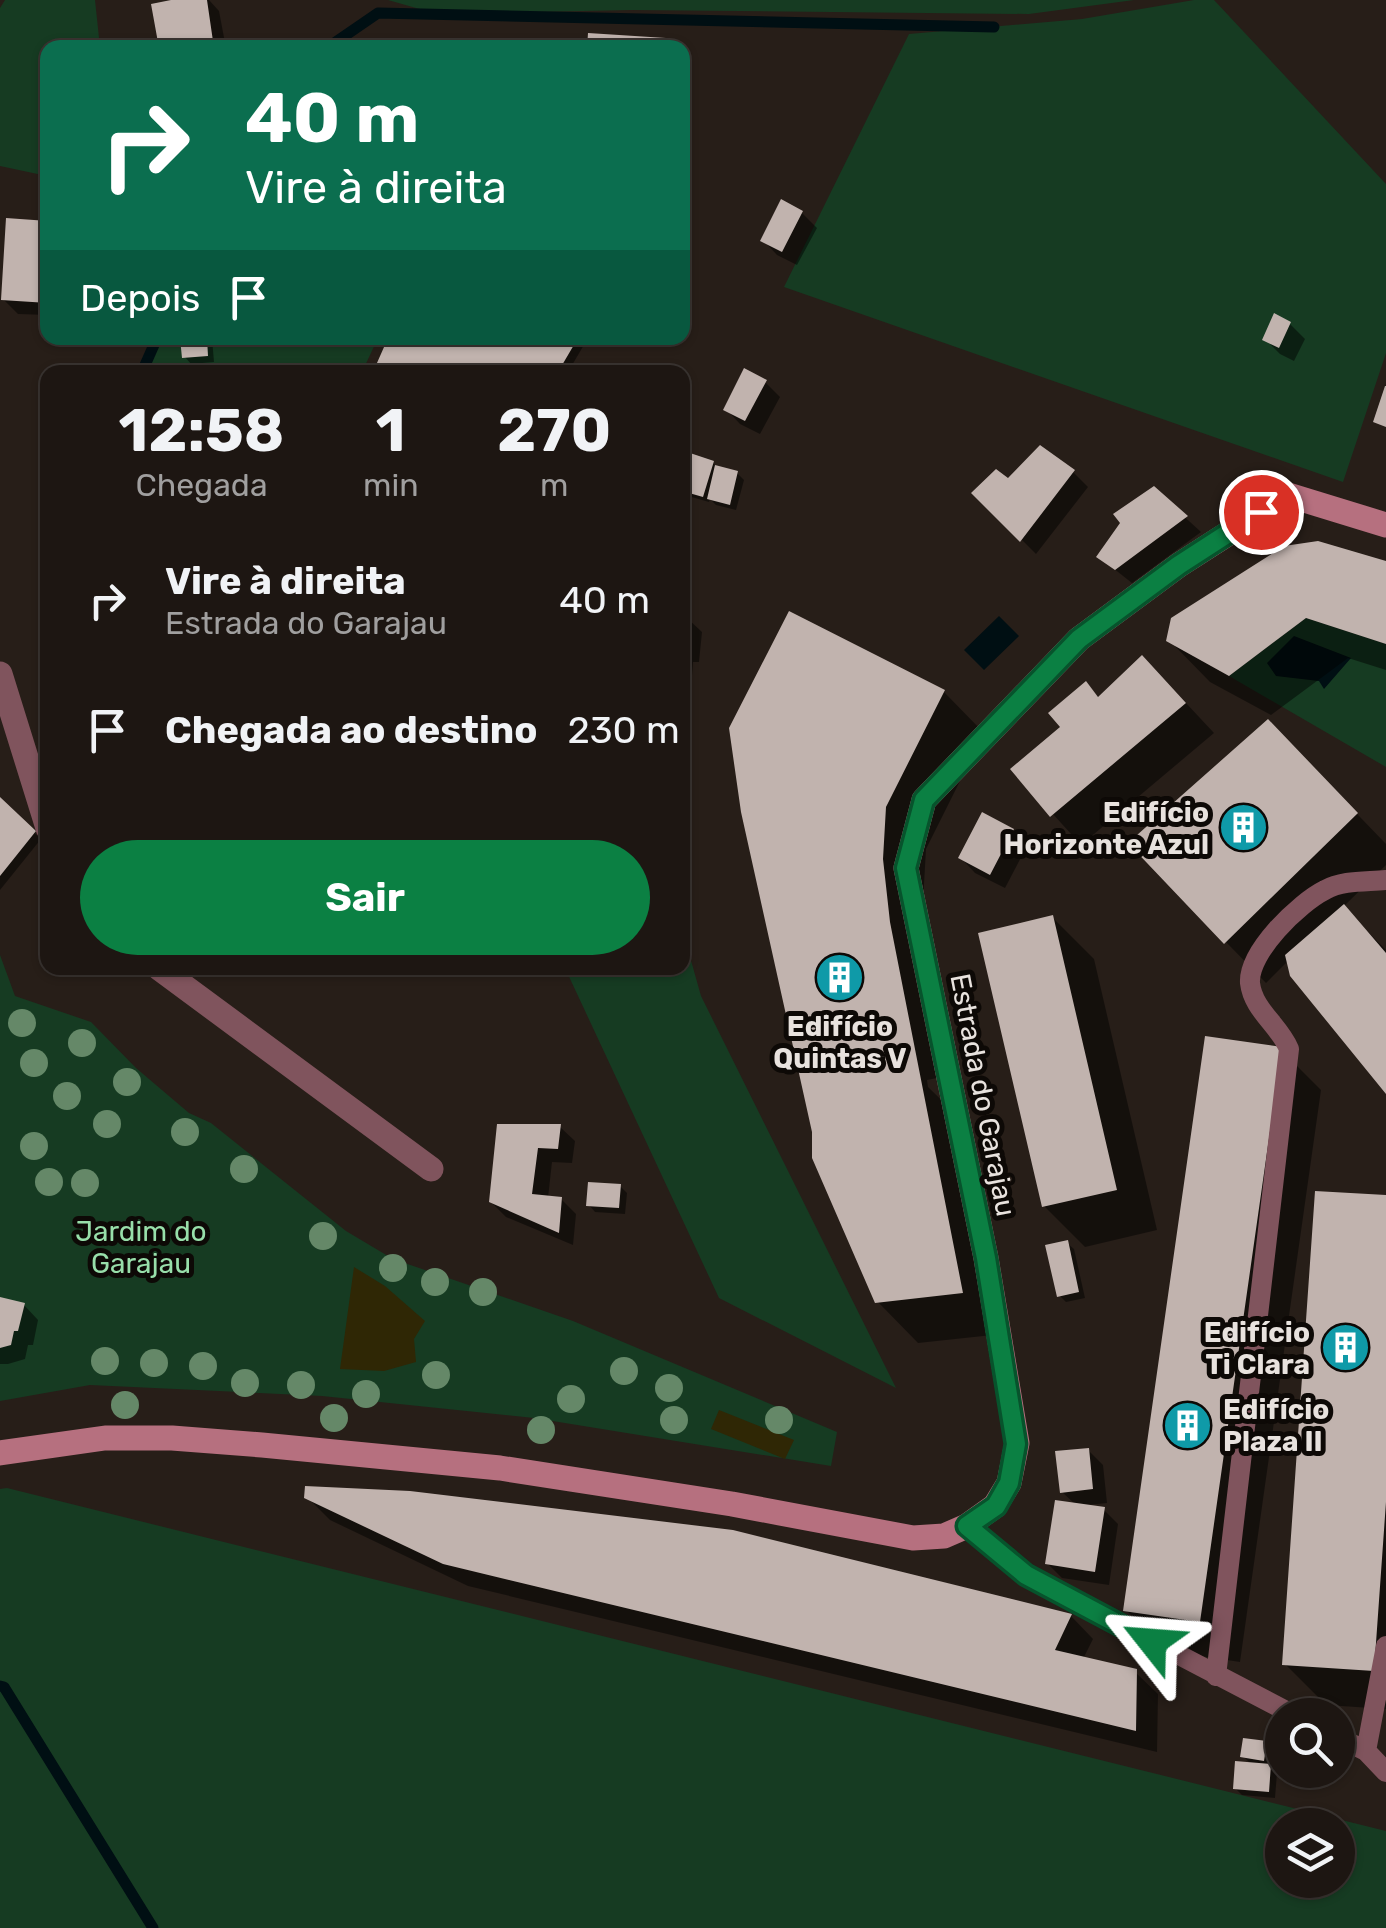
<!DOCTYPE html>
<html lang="pt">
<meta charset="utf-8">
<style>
body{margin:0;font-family:Rubik,sans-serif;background:#2a2320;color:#f1f3f6;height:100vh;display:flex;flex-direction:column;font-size:38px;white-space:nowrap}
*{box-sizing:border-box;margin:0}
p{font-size:32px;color:#a09f9f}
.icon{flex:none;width:55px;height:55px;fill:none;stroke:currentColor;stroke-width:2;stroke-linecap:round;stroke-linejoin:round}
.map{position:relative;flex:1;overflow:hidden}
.sheet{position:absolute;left:40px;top:365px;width:650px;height:610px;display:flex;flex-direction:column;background:#1d1612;border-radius:20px;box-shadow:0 2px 8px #0004,0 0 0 2px #3b3532}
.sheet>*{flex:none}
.hud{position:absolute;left:40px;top:40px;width:650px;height:305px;border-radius:20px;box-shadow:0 2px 8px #0004,0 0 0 2px #3b3532;background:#0b6e4f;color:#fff;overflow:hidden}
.fabs{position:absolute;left:1265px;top:1698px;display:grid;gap:20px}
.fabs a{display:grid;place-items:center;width:90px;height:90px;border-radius:50%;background:#1d1612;box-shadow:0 2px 8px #0004,0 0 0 2px #3b3532;font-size:50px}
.pin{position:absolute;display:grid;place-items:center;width:85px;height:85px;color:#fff;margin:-42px;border:5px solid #fff;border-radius:50%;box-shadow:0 2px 10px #0007}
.me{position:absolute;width:110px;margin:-55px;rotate:298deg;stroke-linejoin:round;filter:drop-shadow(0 0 8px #0008)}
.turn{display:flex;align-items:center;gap:35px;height:210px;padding:0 40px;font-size:45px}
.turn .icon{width:130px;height:130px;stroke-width:2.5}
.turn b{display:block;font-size:70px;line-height:85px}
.then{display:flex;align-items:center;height:95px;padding:0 40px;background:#0003;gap:20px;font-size:38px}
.eta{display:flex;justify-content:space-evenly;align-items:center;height:170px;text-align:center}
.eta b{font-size:60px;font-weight:700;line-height:70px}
.action{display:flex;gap:20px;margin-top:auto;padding:20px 40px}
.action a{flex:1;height:115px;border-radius:60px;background:#0b8043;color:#fff;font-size:40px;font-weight:700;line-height:115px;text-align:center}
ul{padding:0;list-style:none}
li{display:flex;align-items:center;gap:30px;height:130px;padding:0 40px}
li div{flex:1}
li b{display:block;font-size:38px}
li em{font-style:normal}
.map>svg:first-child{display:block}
.green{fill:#163b22;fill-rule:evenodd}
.sand{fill:#2f2705}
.water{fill:#000f13}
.shadow{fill:#0007}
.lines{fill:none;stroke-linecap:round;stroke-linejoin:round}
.stream{stroke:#000f13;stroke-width:11}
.building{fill:#c1b3ae}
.lane{stroke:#80545d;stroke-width:20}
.street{stroke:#80545d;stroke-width:25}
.secondary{stroke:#b6707f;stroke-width:25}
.tree{fill:#658868}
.route-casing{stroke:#07532c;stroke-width:25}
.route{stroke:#0b8043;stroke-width:18}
.labels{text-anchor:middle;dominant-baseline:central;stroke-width:10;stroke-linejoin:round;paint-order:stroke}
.poi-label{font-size:28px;font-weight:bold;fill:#e8e2de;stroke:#0d0906;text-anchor:end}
.street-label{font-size:28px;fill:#e8e2de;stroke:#0d0906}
.park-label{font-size:28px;fill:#98dfaa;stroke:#0d0906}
</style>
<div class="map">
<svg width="1386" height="1928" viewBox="0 0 1386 1928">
<rect width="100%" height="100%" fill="#271e18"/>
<!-- green -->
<path class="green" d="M5 0H95L100 47 48 48 47 176 0 166V8Z
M388 0H1134L1029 14 632 10 437 14Z
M1194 0H1214L1386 184V353L1343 482 784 287 909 34 1082 19Z
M156 338H378L362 372H142Z
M1306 618 1386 644V767L1229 676Z
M683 932 701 996 896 1388 719 1298 565 968H682Z
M0 955 15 996 91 1022 136 1068 189 1113 211 1123 346 1231 393 1259 573 1321 837 1432 831 1466 534 1418 322 1396 90 1385 0 1401Z
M7 1488 1386 1831V1928H0V1489ZM1282 1825H1338V1880H1282Z"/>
<!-- sand -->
<path class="sand" d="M354 1267 385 1286 425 1321 414 1339 416 1362 384 1371 340 1369Z
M719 1410 794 1440 785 1459 711 1429Z"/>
<!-- water -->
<path class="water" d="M999 616 1019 636 984 670 964 650Z
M1294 636 1351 658 1324 689 1319 681 1276 676 1267 663Z"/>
<!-- shadow -->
<path class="shadow" d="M184 0H209L219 11 226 48H161Z
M682 59 687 63 682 117Z
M802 213 817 228 797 265 777 255 763 240Z
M48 224V315L18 314 3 299Z
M1290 324 1305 339 1294 361 1280 354 1265 339Z
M183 338H212L214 362 191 364 185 357Z
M391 338H588L568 372H375Z
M765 382 780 397 760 434 740 424 726 409Z
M713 463 718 468 737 473 744 480 736 510 716 505 710 499 709 502 688 496 682 491Z
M1073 472 1088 487 1036 554 975 493Z
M1154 489 1201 532 1132 583 1099 557Z
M1386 564V670L1348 658 1271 715 1210 682 1169 640Z
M682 617 687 618 702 632 699 662H693L690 702 682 701Z
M1086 684 1100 699 1171 687 1214 733 1081 845 1013 770 1063 728Z
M944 692 984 733 926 849 923 902 952 1075 927 1080 928 1087 963 1121 1002 1334 918 1343 877 1301 814 1131 744 811Z
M1308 763 1386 844V865L1343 907 1386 950V1090L1289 960 1266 983 1226 942Z
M0 800 41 839 0 890Z
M1013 831 1027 846 1005 888 975 873 961 858Z
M1053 918 1094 959 1157 1230 1085 1247 1044 1206Z
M1280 1049 1321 1090 1240 1662 1167 1651 1126 1610Z
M499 1126 560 1127 575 1141 572 1163 552 1162 548 1198 561 1199 576 1214 573 1245 506 1217 491 1202Z
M620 1186 627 1193 625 1214 595 1212 589 1205Z
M1386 1198V1709L1326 1705 1285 1664Z
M1067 1243 1074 1249 1085 1298 1066 1302 1059 1295Z
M0 1301 24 1305 38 1320 33 1345H28L25 1359 8 1364H0Z
M1088 1450 1103 1465 1107 1503 1087 1505 1104 1510 1118 1524 1109 1585 1062 1578 1047 1563 1076 1505 1062 1492Z
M307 1497 1071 1616 1093 1639 1083 1659 1135 1672 1158 1694 1157 1752 468 1586 330 1520Z
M1266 1743 1272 1750 1270 1767 1277 1773 1275 1798 1242 1795 1235 1788 1252 1765 1243 1756Z"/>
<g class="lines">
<!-- stream -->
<path class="stream" d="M327 48 378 13 994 27
M142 372 157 338
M0 1686 4 1687 153 1928"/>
</g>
<!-- building -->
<path class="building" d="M171 0H207L214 48H159L151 4Z
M588 33 666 38 665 48H587Z
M781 199 803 211 782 252 760 241Z
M6 218 48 221V303L1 300Z
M1274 313 1291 322 1279 348 1262 340Z
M180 338H207L208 356 182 358Z
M388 338H578L558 372H373Z
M744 368 767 380 745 421 723 410Z
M1385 386H1386V427L1373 422Z
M1040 445 1075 470 1020 542 971 493 996 469 1008 478Z
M690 453 714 461 703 497 682 491V475Z
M715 465 738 471 730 505 707 499Z
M1154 486 1188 516 1115 570 1096 557 1120 523 1113 514Z
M1318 541 1386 561V644L1306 618 1229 676 1166 641 1171 618 1284 546Z
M789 611 945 690 886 807 883 859 890 922 963 1293 875 1303 812 1158V1132L741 812 729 728Z
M682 615H689L685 650H682Z
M1142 655 1186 703 1050 817 1010 769 1060 727 1048 713 1086 681 1098 697Z
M1268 719 1358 813 1224 944 1128 843Z
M0 797 36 831 0 876Z
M982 812 1014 829 990 875 958 858Z
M1344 904 1386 953V1094L1290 976 1285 955Z
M1053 915 1117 1190 1042 1207 978 933Z
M1205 1036 1282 1047 1200 1622 1123 1611Z
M497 1124H561L558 1149 538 1148 532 1194 562 1197 559 1233 489 1202Z
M588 1182 621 1184 619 1208 586 1206Z
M1315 1191 1386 1195V1502L1374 1671 1282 1665Z
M1068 1240 1079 1292 1057 1297 1045 1245Z
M0 1297 25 1303 18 1331H14L11 1345 0 1348Z
M1089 1448 1093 1489 1060 1493 1055 1451Z
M305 1486 410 1491 733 1530 1072 1614 1055 1650 1137 1669 1136 1731 443 1564 304 1498Z
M1055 1500 1105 1507 1095 1572 1045 1564Z
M1243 1738 1267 1741 1264 1761 1240 1757Z
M1235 1761 1271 1764 1269 1792 1233 1789Z"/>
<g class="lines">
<!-- lane -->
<path class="lane" d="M967 1526 1026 1575 1294 1715
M1216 1676 1289 1049C1279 1025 1253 1010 1250 983 1248 952 1299 903 1325 890 1343 880 1366 882 1386 880
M1338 1737 1366 1751 1386 1772
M1366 1751 1386 1646"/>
<!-- street -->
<path class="street" d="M0 674 48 828
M159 968 431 1169"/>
<!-- secondary -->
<path class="secondary" d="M0 1453 105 1438H172L262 1445 500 1468 732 1504 913 1538 944 1536 967 1526 995 1506 1009 1483 1017 1443 986 1258 906 868 924 800 1079 639 1179 565 1288 495 1386 525"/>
</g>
<!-- trees -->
<g class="tree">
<circle cx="22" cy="1023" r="14"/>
<circle cx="82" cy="1043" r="14"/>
<circle cx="34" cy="1063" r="14"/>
<circle cx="127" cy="1082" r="14"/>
<circle cx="67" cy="1096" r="14"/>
<circle cx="107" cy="1124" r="14"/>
<circle cx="185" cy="1132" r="14"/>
<circle cx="34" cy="1146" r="14"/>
<circle cx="244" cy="1169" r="14"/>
<circle cx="49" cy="1182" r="14"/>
<circle cx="85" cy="1183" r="14"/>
<circle cx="323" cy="1236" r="14"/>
<circle cx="393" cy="1268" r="14"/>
<circle cx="435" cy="1282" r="14"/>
<circle cx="483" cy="1292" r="14"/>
<circle cx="105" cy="1361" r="14"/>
<circle cx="154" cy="1363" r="14"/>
<circle cx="203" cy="1366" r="14"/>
<circle cx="624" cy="1371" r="14"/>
<circle cx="436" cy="1375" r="14"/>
<circle cx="245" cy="1383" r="14"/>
<circle cx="301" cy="1385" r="14"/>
<circle cx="669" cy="1388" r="14"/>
<circle cx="366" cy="1394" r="14"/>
<circle cx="571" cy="1399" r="14"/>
<circle cx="125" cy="1405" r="14"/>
<circle cx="334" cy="1418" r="14"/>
<circle cx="674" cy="1420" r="14"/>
<circle cx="779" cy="1420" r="14"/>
<circle cx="541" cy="1430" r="14"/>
</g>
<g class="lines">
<defs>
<path id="route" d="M1152 1642 1026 1575 967 1526 996 1506 1009 1483 1016 1444 986 1258 906 868 924 800 1079 639 1179 565 1261 512"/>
</defs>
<!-- route casing -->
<use href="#route" class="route-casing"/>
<!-- route -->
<use href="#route" class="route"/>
</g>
<!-- icons -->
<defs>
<symbol id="building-disc" viewBox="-11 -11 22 22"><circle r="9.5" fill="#0f9aa8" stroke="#0d0906"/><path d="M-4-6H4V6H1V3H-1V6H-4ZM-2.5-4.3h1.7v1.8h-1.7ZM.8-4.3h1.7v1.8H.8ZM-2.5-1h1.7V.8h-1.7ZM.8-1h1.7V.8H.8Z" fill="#fff"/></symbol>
</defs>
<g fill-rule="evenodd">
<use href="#building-disc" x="1216" y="800" width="55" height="55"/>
<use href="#building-disc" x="812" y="950" width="55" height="55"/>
<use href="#building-disc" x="1318" y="1320" width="55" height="55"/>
<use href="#building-disc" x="1160" y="1398" width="55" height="55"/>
</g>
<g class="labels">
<!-- poi labels -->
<g class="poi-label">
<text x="1209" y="812">Edifício<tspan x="1209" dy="32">Horizonte Azul</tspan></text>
<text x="840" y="1026" text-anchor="middle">Edifício<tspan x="840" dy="32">Quintas V</tspan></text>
<text x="1310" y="1332">Edifício<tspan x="1310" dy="32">Ti Clara</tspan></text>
<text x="1223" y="1409" text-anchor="start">Edifício<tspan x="1223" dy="32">Plaza II</tspan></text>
</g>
<!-- street labels -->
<g class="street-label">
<text transform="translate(983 1095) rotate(79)">Estrada do Garajau</text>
</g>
<!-- park labels -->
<g class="park-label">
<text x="141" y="1231">Jardim do<tspan x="141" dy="32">Garajau</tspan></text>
</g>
</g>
</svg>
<div class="fabs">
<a><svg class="icon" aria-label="search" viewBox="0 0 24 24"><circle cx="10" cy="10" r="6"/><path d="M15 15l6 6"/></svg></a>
<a><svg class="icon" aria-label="layers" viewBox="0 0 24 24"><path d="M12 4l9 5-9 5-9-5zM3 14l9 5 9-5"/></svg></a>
</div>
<div class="pin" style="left:1261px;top:512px;background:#d93025"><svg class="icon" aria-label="arrive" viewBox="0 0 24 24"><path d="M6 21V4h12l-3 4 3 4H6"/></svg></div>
<svg class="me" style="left:1152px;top:1642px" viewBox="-20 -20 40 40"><path d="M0-17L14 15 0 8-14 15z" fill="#0b8043" stroke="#fff" stroke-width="4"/></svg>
<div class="hud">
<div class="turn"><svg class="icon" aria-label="right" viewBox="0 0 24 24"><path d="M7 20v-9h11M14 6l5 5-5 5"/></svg><div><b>40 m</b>Vire à direita</div></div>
<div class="then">Depois<svg class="icon" aria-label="arrive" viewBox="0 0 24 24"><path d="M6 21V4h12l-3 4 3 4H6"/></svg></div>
</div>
<section class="sheet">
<div class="eta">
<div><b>12:58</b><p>Chegada</p></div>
<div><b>1</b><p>min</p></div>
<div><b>270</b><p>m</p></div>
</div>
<ul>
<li><svg class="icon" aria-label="right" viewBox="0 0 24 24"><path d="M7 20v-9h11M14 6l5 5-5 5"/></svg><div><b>Vire à direita</b><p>Estrada do Garajau</p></div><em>40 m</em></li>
<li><svg class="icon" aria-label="arrive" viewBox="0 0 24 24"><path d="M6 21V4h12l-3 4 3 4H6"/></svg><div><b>Chegada ao destino</b></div><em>230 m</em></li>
</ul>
<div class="action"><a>Sair</a></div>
</section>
</div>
